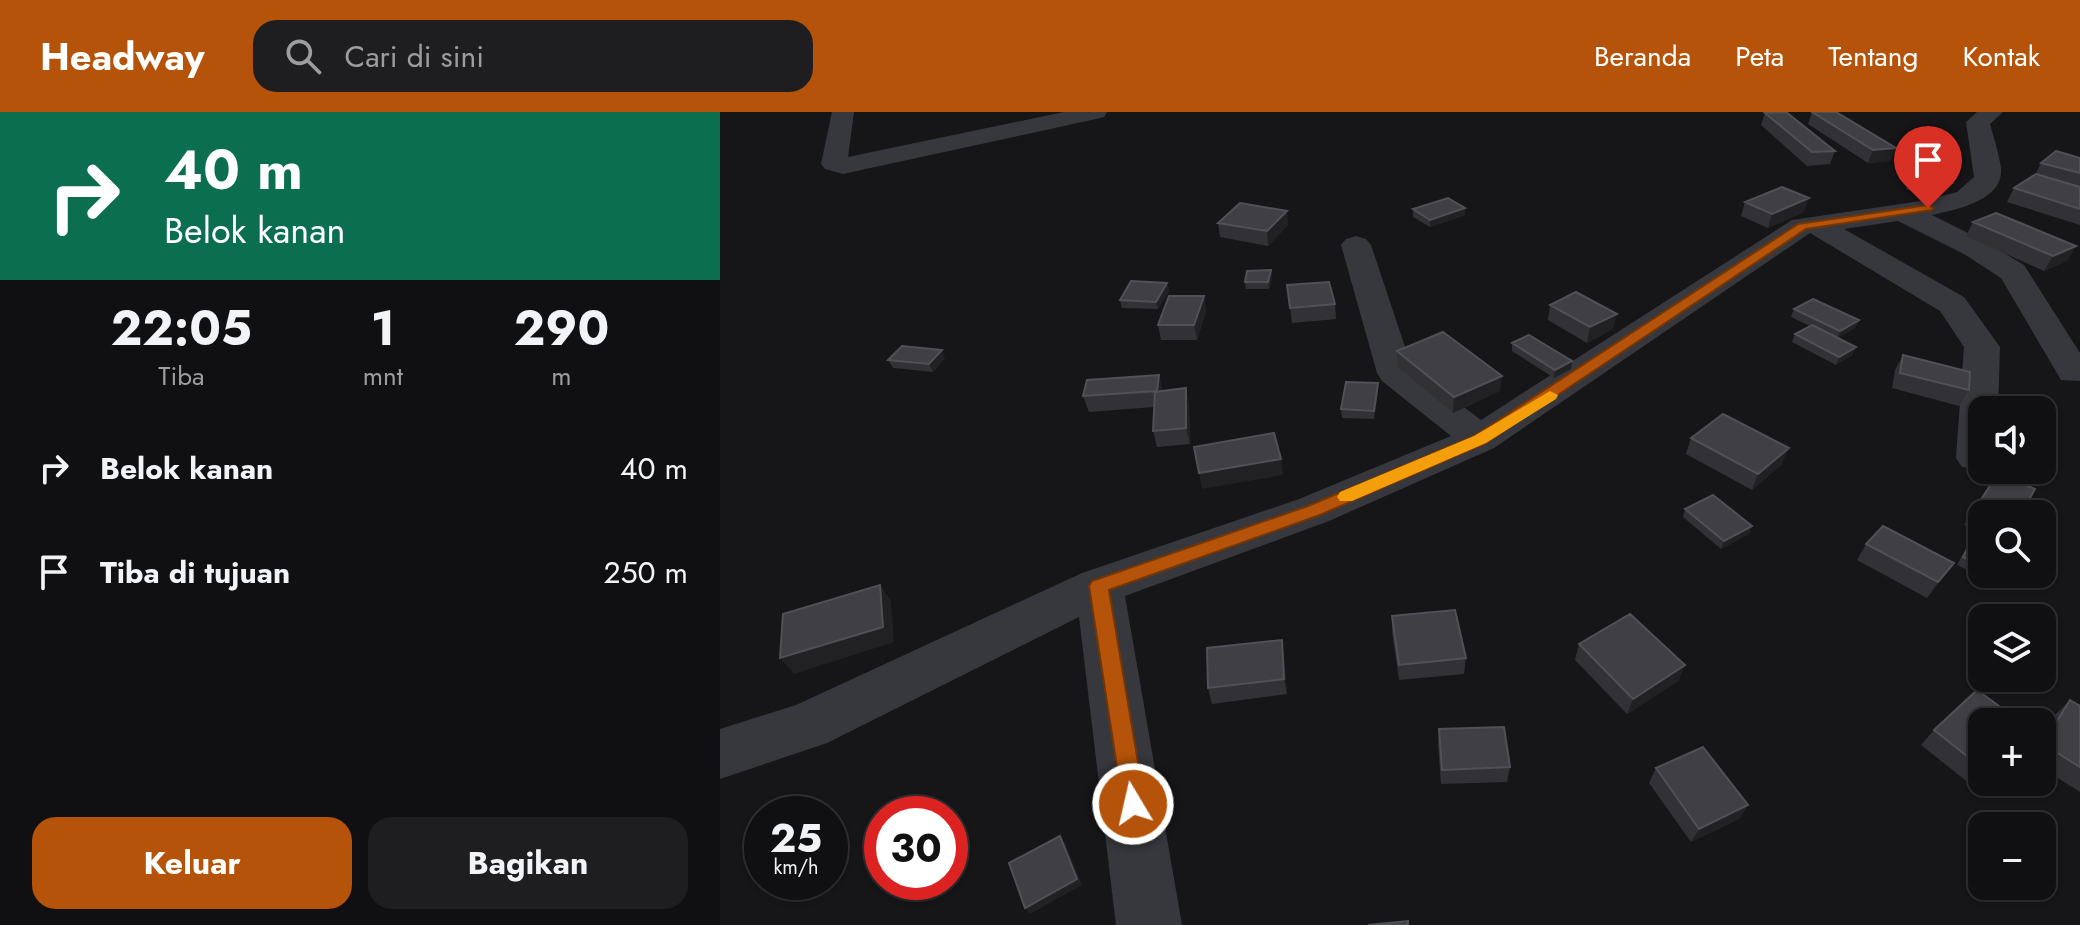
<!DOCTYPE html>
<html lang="id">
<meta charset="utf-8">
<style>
body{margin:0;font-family:Jost,sans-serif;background:#1e1e20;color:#f1f3f6;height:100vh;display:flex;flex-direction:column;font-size:30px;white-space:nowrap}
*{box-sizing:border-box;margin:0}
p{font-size:26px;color:#9c9d9f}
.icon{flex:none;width:44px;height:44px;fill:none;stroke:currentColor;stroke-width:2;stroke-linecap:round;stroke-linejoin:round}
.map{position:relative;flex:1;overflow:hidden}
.details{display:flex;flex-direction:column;background:#101012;width:720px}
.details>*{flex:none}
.hud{background:#0b6e4f;color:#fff;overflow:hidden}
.fabs{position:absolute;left:1248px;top:284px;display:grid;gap:16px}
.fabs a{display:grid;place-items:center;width:88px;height:88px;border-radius:16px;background:#101012;box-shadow:0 2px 6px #0004,0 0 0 2px #303032;font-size:40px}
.speed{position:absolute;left:24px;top:684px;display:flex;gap:16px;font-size:40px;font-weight:700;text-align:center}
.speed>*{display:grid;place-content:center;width:104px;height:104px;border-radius:50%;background:#101012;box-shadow:0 2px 6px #0004,0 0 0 2px #303032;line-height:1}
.speed small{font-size:20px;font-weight:400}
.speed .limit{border:12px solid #d22;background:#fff;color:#111}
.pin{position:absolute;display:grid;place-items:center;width:68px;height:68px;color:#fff;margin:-82px -34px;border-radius:50% 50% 50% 0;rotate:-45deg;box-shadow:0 0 8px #0007}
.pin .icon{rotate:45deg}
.me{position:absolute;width:88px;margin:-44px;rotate:351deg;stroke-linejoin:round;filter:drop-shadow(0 0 6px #0008)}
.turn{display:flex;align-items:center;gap:28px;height:168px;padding:0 32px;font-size:36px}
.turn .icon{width:104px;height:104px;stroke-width:2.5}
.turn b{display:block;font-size:56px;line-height:68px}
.eta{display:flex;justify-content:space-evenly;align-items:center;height:136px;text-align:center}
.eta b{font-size:48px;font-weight:700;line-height:56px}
.cta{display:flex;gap:16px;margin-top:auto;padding:16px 32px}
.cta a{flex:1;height:92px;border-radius:24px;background:#b45309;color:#fff;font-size:32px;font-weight:700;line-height:92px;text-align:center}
.cta a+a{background:#1e1e20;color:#f1f3f6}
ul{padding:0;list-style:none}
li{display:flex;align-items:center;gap:24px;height:104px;padding:0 32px}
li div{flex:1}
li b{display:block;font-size:30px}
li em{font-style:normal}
header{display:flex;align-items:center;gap:48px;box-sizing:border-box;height:112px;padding:0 40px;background:#b45309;color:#fff}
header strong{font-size:38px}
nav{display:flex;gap:44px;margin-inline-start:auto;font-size:28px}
.search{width:560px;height:72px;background:#1e1e20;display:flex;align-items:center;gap:20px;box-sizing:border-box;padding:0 28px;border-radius:24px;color:#9c9d9f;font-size:30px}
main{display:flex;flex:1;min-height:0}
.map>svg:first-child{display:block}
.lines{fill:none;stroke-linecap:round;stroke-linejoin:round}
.minor{fill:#37383d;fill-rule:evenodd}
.wall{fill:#323236}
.shaded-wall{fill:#212124}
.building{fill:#3f3f44;stroke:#4f5156;stroke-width:2}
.route{fill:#b45309;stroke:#753606;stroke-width:2}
.slow{fill:#f59e0b}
</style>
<header>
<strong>Headway</strong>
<div class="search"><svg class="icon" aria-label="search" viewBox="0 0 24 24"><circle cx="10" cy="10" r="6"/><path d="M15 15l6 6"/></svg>Cari di sini</div>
<nav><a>Beranda</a><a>Peta</a><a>Tentang</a><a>Kontak</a></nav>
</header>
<main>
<section class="details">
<div class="hud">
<div class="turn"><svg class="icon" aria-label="right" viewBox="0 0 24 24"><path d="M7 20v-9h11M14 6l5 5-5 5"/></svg><div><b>40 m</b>Belok kanan</div></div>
</div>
<div class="eta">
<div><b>22:05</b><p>Tiba</p></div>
<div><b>1</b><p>mnt</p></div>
<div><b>290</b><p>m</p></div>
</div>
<ul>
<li><svg class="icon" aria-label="right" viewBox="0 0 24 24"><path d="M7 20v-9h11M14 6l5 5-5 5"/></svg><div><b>Belok kanan</b></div><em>40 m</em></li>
<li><svg class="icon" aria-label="arrive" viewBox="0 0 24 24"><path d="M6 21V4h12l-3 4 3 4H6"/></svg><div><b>Tiba di tujuan</b></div><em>250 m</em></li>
</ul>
<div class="cta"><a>Keluar</a><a>Bagikan</a></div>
</section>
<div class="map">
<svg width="1360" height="813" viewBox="0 0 1360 813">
<rect width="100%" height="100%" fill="#161618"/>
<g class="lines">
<!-- minor -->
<path class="minor" d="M112 0H134L128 45 344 0H387L384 5 376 7 123 62 105 57 101 52Z
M1257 0H1283L1270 12C1274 26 1279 42 1281 56 1284 89 1235 98 1212 103L1266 130 1304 153 1360 241V269L1341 268 1281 166 1244 142 1178 109 1124 117 1244 185 1280 235 1278 298H1262V358L1242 355 1236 346 1244 235 1220 199 1090 121 774 336 609 409 405 484 462 813H396L359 505 107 631 0 667V617L76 593 362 461 579 387 731 324 662 269 657 261 621 133 626 127 636 124 646 127 651 133 692 256 761 308 1072 108 1208 88 1237 80 1254 65 1246 10Z"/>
</g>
<!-- wall -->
<path class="wall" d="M1092 0 1170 49 1148 51 1088 12Z
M1045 1 1115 39 1110 52 1087 54 1041 13Z
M1360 46V113L1287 90 1294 76 1315 63 1321 51Z
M1189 70 1229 78 1210 86 1186 77Z
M1025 90 1084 100 1048 116 1021 104Z
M693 97 745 103 710 115 693 105Z
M1253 110 1356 134 1347 149 1324 159 1246 124Z
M498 111 568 113 548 134 500 125Z
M551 158 552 166 549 177H526L525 170Z
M447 171 449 179 438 197 402 196 400 188Z
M567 173 615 192 616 207 572 211Z
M484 184 486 199 477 228H441L438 213Z
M830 193 893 217 867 231 828 208Z
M1074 197 1139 208 1135 216 1118 226 1136 235 1132 243 1116 253 1072 230 1075 222 1090 214 1071 205Z
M792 231 852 249 851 257 834 266 792 239Z
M677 239 780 279 733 301 677 254Z
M1183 243 1249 278 1239 294 1172 276 1175 258Z
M225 246 213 260 173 256 168 248Z
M658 271V279L654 307 622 306 621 297Z
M443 279 469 292 470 332 437 335 433 319 434 295 369 300 363 284Z
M971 326 1062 352 1032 378 966 342Z
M1278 361 1301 402H1262V462H1285L1278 472 1237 453 1256 418 1244 413Z
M965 397 1029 422 1001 437 963 405Z
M1146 432 1234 451 1207 486 1137 448Z
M672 504 746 546 744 562 679 568 672 520Z
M562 528 567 582 492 592 488 576Z
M859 532 965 553 958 569 907 602 855 548Z
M1350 588 1360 594V680L1322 656V624L1335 603Z
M1262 610V668L1254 675 1201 633 1214 618Z
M719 617 790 655 787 670 721 672 718 632Z
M936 656 1028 693 1019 707 971 730 929 671Z"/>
<!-- shaded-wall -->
<path class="shaded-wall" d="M1176 36 1170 49 1148 51 1153 38Z
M1232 71 1229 78 1210 86 1213 79Z
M1089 86 1084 100 1048 116 1052 102Z
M745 96V103L710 115V108Z
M567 99 568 113 548 134 547 119Z
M1356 134 1347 149 1324 159 1333 144Z
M551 158 552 166 549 177 548 170Z
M447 171 449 179 438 197 436 190Z
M484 184 486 199 477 228 474 213Z
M897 202 893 217 867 231 870 215Z
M1139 208 1135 216 1117 227 1120 219Z
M1136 235 1132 243 1116 253 1119 245Z
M222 238 225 246 213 260 209 252Z
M852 249 851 257 834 266 835 258Z
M439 263 443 279H437Z
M782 264 780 279 733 301 734 285Z
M658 271V279L654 307V299Z
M466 276 469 292 470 332 466 316Z
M1069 336 1062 352 1032 378 1038 362Z
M561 347 563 363 482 377 479 361Z
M1032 414 1029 422 1001 437 1004 429Z
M1234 451 1222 467 1207 486 1218 470Z
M160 473 171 489 174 530 74 562 60 546Z
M562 528 564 544 567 582 564 567Z
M965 553 958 569 907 602 913 587Z
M1028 693 1019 707 971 730 979 717Z
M340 724 345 731 362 773 310 802 305 796Z"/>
<!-- building -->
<path class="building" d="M1066 0 1115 39 1092 40 1045 1Z
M1092 0H1116L1176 36 1153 38Z
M1336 39 1360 46V61L1321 51Z
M1207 62 1232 71 1213 79 1189 70Z
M1316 62 1360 75V97L1294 76Z
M1062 75 1089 86 1052 102 1025 90Z
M728 86 745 96 710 108 693 97Z
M520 91 567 99 547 119 498 111Z
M1276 101 1356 134 1333 144 1253 110Z
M551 158 548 170H525L527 159Z
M411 169 447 171 436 190 400 188Z
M609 170 615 192 570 196 567 173Z
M856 180 897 202 870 215 830 193Z
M449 184H484L474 213H438Z
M1093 187 1139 208 1120 219 1074 197Z
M1092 213 1136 235 1119 245 1075 222Z
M723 220 782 264 734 285 677 239Z
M809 223 852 249 835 258 792 231Z
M182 234 222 238 209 252 168 248Z
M1183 243 1250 260 1249 278 1180 261Z
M439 263 437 279 363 284 367 268Z
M626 270 658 271 654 299 621 297Z
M466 276V316L433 319 435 280Z
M1003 302 1069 336 1038 362 971 326Z
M554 321 561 347 479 361 474 335Z
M1278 361 1315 377 1301 402H1267L1255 397Z
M993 383 1032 414 1004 429 965 397Z
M1163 414 1234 451 1218 470 1146 432Z
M1259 415 1262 417V454L1243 445Z
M160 473 163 515 60 546 63 502Z
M735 498 746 546 679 553 672 504Z
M910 502 965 553 913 587 859 532Z
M562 528 564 567 488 576 487 536Z
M1257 578 1301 610H1262V656L1214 618Z
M1350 588 1360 594V655L1323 632Z
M784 615 790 655 722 658 719 617Z
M983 635 1028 693 979 717 936 656Z
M340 724 357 767 305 796 289 751Z
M688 809V813H648Z"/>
<!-- route -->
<path class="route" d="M1208 93 1214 96 1212 98 1086 117 766 331 600 403 389 478 425 692 421 700 413 703 404 700 369 474 372 469 588 394 754 324 1078 112Z"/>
<!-- slow -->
<path class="slow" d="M830 279 838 283 836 287 766 331 632 389H620L617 385 620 380 754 324Z"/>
</svg>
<div class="fabs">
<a><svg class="icon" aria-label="sound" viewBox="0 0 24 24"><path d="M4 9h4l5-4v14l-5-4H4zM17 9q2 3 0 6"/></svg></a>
<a><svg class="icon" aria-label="search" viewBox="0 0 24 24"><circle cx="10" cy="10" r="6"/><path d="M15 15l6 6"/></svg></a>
<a><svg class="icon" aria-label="layers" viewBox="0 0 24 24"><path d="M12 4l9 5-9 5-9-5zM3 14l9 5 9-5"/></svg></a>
<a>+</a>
<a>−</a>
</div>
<div class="speed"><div>25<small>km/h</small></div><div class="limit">30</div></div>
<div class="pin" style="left:1208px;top:96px;background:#d93025"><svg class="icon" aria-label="arrive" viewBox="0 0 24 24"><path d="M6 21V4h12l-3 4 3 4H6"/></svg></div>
<svg class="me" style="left:413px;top:692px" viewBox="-20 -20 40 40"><circle r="17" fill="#b45309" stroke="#fff" stroke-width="3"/><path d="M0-11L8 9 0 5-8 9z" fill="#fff"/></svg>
</div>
</main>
